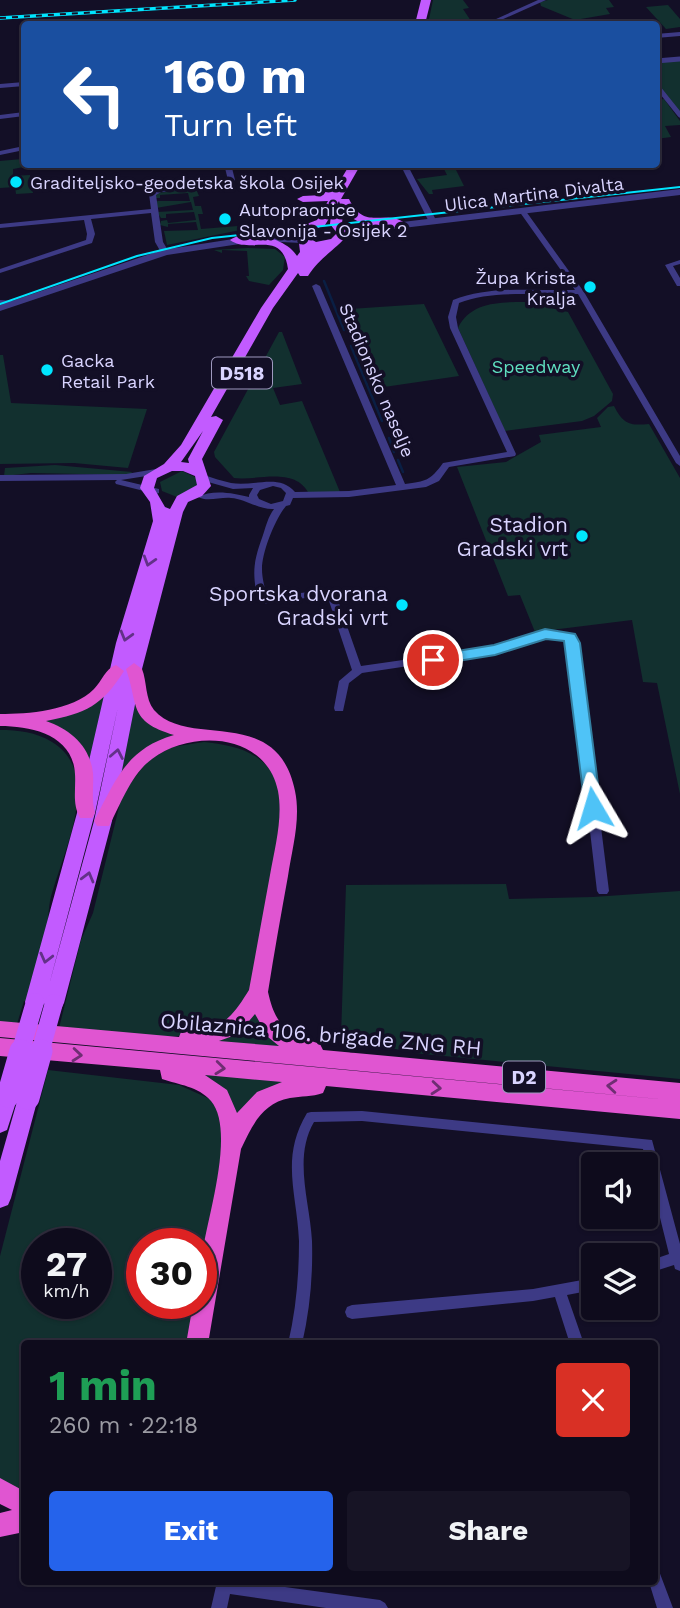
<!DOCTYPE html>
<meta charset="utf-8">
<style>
body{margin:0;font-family:"Work Sans",sans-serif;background:#171425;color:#f1f3f6;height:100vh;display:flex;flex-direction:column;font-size:26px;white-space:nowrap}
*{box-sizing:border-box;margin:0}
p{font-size:23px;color:#9b9ba3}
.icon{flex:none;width:38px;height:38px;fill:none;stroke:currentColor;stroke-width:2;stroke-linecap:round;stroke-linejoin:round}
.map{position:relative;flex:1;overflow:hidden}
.panel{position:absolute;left:21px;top:1340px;width:637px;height:245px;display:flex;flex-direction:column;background:#0e0b1c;border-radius:7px;box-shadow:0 2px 5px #0004,0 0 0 2px #2e2b3b}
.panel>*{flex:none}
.top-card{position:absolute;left:21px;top:21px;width:639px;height:147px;border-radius:7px;box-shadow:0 2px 5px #0004,0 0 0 2px #2e2b3b;background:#1a4fa0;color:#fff;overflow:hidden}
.tools{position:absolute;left:581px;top:1152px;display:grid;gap:14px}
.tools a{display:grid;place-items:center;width:77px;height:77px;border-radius:7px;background:#0e0b1c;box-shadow:0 2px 5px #0004,0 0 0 2px #2e2b3b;font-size:35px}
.speed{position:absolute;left:21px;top:1228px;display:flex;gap:14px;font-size:35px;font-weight:700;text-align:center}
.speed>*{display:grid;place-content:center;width:91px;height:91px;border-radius:50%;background:#0e0b1c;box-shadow:0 2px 5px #0004,0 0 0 2px #2e2b3b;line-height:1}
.speed small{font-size:18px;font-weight:400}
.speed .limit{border:10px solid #d22;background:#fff;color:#111}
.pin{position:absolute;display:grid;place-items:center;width:60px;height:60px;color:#fff;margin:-30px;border:4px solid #fff;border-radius:50%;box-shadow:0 2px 7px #0007}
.me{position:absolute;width:77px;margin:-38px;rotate:353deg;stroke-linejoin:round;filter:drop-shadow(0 0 5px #0008)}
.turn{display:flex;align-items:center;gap:24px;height:147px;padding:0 28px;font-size:32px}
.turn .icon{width:91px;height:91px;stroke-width:2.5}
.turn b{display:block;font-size:49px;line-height:60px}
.round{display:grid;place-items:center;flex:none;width:74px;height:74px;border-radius:7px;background:#171425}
.summary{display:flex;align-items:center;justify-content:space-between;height:119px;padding:0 28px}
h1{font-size:42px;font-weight:700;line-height:52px;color:#1e9e55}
.cta{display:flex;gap:14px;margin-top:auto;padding:14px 28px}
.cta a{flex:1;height:80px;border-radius:7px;background:#2563eb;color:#fff;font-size:28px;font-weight:700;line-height:80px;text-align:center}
.cta a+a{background:#171425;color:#f1f3f6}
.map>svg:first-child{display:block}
.green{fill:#12302f;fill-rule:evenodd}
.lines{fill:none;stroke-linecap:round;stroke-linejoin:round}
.stream{stroke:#0a1f44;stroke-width:2.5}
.pedestrian{stroke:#3d3a85;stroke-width:5}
.minor{fill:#3d3a85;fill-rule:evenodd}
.tertiary{fill:#3d3a85;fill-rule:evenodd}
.primary{fill:#c25bff;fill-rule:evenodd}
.trunk{fill:#e055d1;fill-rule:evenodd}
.tram{stroke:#00e5ff;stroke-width:2}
.rail-casing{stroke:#00e5ff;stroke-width:3.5}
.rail{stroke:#130f26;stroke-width:2;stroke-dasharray:6;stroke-linecap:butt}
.primary-bridge-far1{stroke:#c25bff;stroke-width:18}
.primary-bridge{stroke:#c25bff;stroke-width:23}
.oneway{stroke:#623188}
.oneway2{stroke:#6f2e73}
.route{fill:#4fc3f7;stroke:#337fa1;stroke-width:2}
.poi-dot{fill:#00e5ff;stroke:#130f26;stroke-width:2.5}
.labels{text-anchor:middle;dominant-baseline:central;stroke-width:7;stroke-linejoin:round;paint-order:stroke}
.far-poi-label{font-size:18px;fill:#d9d4ff;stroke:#130f26;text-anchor:start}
.far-street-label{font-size:18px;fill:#d9d4ff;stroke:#130f26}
.far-park-label{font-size:18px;fill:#5fe0c0;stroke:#130f26}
.shield{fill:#130f26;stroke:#9e99be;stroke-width:2}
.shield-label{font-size:19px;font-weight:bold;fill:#d9d4ff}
.poi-label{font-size:21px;fill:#d9d4ff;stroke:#130f26;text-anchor:end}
.street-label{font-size:21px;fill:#d9d4ff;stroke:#130f26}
</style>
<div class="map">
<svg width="680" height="1608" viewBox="0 0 680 1608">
<rect width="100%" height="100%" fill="#130f26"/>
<!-- green -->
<path class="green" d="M433 0H463L469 8 463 9 473 24H428Z
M548 0H609L614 7 606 8 610 14 575 20 541 6 540 2Z
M668 5 680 19V27L666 29 646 7Z
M680 60V114L656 85V62Z
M664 99 680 121V125L665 126 671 137 656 139V100Z
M22 159 24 167 13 169V176L30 175 33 193 16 194 15 187 0 188V161Z
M455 168 464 186 432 190 433 194H429L417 179 447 175 444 169Z
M196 189 199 196 193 197 195 206H201L203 214H198L201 229 238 226 240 230 167 245 164 231 198 230 196 222 168 224V227L160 225 161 221 167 220 168 223 196 220 194 212 166 214V218H161L157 212 193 210 191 202 156 208 155 202 158 201H190L188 193 160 195V198H154L156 193Z
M248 248 275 249 285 257 283 270 269 285 249 281 246 276H249L247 251 222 250V253L214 250Z
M525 302 568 312 613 394 612 401 594 416 582 421 505 431 458 328C470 302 500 302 525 302Z
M424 304 459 376 384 387 350 309Z
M279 332H282L302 384 273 388 280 405 302 401 340 492 309 494C295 466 258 481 234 478L215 457 214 452Z
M0 355H3L11 403 147 409 128 468 74 463 0 464Z
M614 406C623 424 630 426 649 424L680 478V794L657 683 643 682 632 620 535 632 520 595 508 596 457 467 506 462 541 442 539 435 601 427 597 418 608 407Z
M55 465 132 472 130 475 31 473 4 476 5 468Z
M182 471 197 478V487L177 497 162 491 160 482Z
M107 693 92 765 66 731 42 721Z
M133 700 184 733 121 776Z
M0 730C18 730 36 732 52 742 105 774 61 855 50 901 48 913 48 926 45 939 42 960 34 981 29 1001H24L17 1024 0 1023Z
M204 742C232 745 263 751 276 780 291 813 261 946 254 988L243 1014 196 1036H140L59 1028 81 940 93 913 122 795 147 761 172 747Z
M506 884 509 899 593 897 680 891V1079L414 1053 341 1037 346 885Z
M254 1010 288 1047 209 1041Z
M48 1070 179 1085 210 1099 219 1112 225 1138 201 1279V1244H142V1304H197L189 1344H24V1501L0 1485V1256ZM37 1244H96V1304H37Z
M206 1073 286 1080 236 1116C228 1097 224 1086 206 1076Z"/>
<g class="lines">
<!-- stream -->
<path class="stream" d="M324 281 344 330
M351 346 382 421
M389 438 394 452
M398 460 403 472"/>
<!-- pedestrian -->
<path class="pedestrian" d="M656 61 680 59
M656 85 680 115"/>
<!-- minor -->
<path class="minor" d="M538 0H546L492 24H485Z
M680 32V36L656 38V34Z
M24 82V86L0 88V84Z
M24 112V116L0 119V115Z
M24 146V150L0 155V151Z
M224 164H231L235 180 230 185 161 192 156 195 163 242 169 252 168 254H162L155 242 151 213 91 219 95 234 92 243 0 273V269L86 240 87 234 84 220 0 228V224L151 209 149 194 158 189 226 182 228 180Z
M400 164H407L437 222 436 224 429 222Z
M521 210H525L584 292 680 456V466L676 463 578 294C541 296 493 289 459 303L456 317 458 328 516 454 515 456 449 467 439 481 426 487 349 497 293 498 290 505 286 506C275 519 262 552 262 569 262 579 265 588 267 597L334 589 361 666 494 647 545 631 572 635 578 643 609 891 607 894H599L597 891 568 643 566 640 545 637 495 653 362 673 349 683 343 711H335L334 708 339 681 352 670 327 595 263 604 258 601C252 572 253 563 263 535 266 526 268 517 274 509 260 510 245 499 231 498 220 497 207 502 198 497 212 489 234 493 249 497V495L253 488 233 489 201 480 200 478 204 475C213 478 222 481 231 483 254 487 279 473 295 492L349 491 396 485 312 286 316 284 320 286 405 484C426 481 430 481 443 463L507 452 450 328 448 317 453 300C491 285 535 291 575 290L519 211ZM273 486 281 488 286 493 283 501 271 504 259 499 257 495 260 490Z
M680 260V264L673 266 680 278V286H677L665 265Z
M0 300 15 301 19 303 15 305 0 304Z
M156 469 160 472 159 474 121 480 159 489V493L156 494 116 484 115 482 117 480 0 481V475L126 474Z
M362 1111 652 1140 680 1244V1271L675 1269 674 1265 646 1274V1262L669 1254 643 1149 362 1121 314 1122C293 1158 310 1202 312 1241 313 1275 310 1310 302 1344H288C296 1310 299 1276 299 1241 297 1193 280 1158 307 1113L311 1112Z
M593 1278V1290L567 1295 584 1344H570L555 1297 533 1301 352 1319 347 1317 345 1312 347 1307 352 1305 533 1289Z
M654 1569 659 1571 673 1608H657L649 1582H654Z
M217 1582H249L380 1600 385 1603 388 1608H326L230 1594 227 1608H211Z"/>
<!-- tertiary -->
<path class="tertiary" d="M680 189V195L361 233 342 239 337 236 360 227Z
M259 235 302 237 307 240 302 243 259 241 167 255 0 311V305L162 250Z"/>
<!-- primary -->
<path class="primary" d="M421 0H431L425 24H415Z
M350 164H361L341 199H349C365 232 384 208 405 223 388 236 345 224 339 201L334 210 343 213 342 224 349 233C336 250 321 256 308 276H300L298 273 273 308 211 417 216 416 223 420 202 459 211 486 202 496 188 502 183 512 142 669 112 821 64 1003 61 1009 54 1011 47 1009 44 1003 42 1008 35 1010 28 1008 25 1002 77 813 116 643 153 521 150 502 140 488 144 476 164 464 181 445 261 308 288 269C282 228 250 255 230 240 246 228 287 238 297 256L300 252 299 243 294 237 299 227 317 220 328 201 303 202 297 199 303 196 323 195 334 182 340 181ZM331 215 330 224 337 233 331 239 316 242 306 236 308 232 325 225ZM203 431 188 459 189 463 181 462ZM172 471H183L195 476 197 485 177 496 170 509 165 507 154 488 157 478ZM118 707 94 821 49 985 95 813Z
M8 1087 15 1090 18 1096 7 1130 0 1133V1091Z
M28 1089 35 1092 38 1098 11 1198 8 1205 0 1208V1161L18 1098 21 1092Z"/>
<!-- trunk -->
<path class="trunk" d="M134 663 142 669C147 681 145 699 154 710 189 750 277 703 295 791 301 819 292 849 288 876 281 915 274 953 268 992 276 1028 288 1033 320 1044L323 1050 680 1083V1101L0 1037V1021L179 1037 181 1032C189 1029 195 1030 203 1029 227 1026 237 1009 249 990 256 952 263 913 270 875 275 847 283 818 278 791 266 733 192 729 152 759 131 774 121 804 109 826H97L94 821C116 780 126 749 174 735 128 721 139 706 126 669ZM255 1014 268 1037 279 1046 219 1041 238 1034Z
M116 665 124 671C102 706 86 713 46 721 70 729 90 746 93 773 94 787 91 799 95 813L92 818H80C72 803 76 790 75 774 73 735 32 726 0 726V714C28 714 72 711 94 689 102 681 105 669 116 665Z
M0 1038 680 1101V1119L326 1086 323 1093C312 1097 301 1096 290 1098 262 1103 252 1126 241 1149L208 1344H186L193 1304H201C201 1288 200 1271 202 1255 207 1218 236 1131 211 1101 198 1086 179 1085 162 1079L160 1070 0 1056ZM205 1075 282 1082 257 1092 237 1113 227 1090Z
M0 1478 24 1491V1532L0 1537V1513L12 1510 0 1504Z"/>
<!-- tram -->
<path class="tram" d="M0 304 137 256 212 238 680 187"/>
<defs>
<path id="rail" d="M0 18 295 0"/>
</defs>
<!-- rail casing -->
<use href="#rail" class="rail-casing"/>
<!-- rail -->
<use href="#rail" class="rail"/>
<!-- primary-bridge-far1 -->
<path class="primary-bridge-far1" d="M20 1053 35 1002
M40 1053 54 1003"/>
<!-- primary-bridge -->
<path class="primary-bridge" d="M8 1096 21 1051
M28 1098 41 1051"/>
</g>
<!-- one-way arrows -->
<defs><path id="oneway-chevron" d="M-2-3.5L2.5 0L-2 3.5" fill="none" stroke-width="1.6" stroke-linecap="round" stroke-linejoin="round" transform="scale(1.75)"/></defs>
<g class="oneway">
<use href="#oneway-chevron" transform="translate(149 561) rotate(107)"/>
<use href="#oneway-chevron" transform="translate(126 636) rotate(106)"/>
<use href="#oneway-chevron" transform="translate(117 754) rotate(-79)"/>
<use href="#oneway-chevron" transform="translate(88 877) rotate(-75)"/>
<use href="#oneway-chevron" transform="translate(46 958) rotate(104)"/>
</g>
<g class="oneway2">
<use href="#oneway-chevron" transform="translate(77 1055) rotate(5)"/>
<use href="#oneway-chevron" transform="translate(220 1068) rotate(6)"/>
<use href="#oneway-chevron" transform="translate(612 1086) rotate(-175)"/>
<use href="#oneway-chevron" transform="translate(436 1088) rotate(5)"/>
</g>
<!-- route -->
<path class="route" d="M545 629 575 634 580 643 601 808 593 814 585 808 564 641 546 639 495 655 433 665 425 660 433 655 494 645Z"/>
<!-- markers -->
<g class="poi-dot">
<circle cx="16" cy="182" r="7"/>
<circle cx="225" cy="219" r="7"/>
<circle cx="590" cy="287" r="7"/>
<circle cx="47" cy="370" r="7"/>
<circle cx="582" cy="536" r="7"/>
<circle cx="402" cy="605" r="7"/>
</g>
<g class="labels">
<!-- far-poi labels -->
<g class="far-poi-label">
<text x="30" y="182">Graditeljsko-geodetska škola Osijek</text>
<text x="239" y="209">Autopraonice<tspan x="239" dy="21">Slavonija - Osijek 2</tspan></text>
<text x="576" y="277" text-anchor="end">Župa Krista<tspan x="576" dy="21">Kralja</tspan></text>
<text x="61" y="360">Gacka<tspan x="61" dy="21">Retail Park</tspan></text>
</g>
<!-- far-street labels -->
<g class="far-street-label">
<text transform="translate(534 194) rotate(-7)">Ulica Martina Divalta</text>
<text transform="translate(377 380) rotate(67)">Stadionsko naselje</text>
</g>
<!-- far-park labels -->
<g class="far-park-label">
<text x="536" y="366">Speedway</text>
</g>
<!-- shield labels -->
<g class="shield">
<rect x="212" y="357.5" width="60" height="31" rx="5"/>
<rect x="503" y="1061.5" width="42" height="31" rx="5"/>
</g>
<g class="shield-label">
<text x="242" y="373">D518</text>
<text x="524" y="1077">D2</text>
</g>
<!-- poi labels -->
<g class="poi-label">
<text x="568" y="524">Stadion<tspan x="568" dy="24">Gradski vrt</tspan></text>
<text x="388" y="593">Sportska dvorana<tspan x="388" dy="24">Gradski vrt</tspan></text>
</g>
<!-- street labels -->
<g class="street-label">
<text transform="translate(321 1034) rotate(5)">Obilaznica 106. brigade ZNG RH</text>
</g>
</g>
</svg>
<div class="tools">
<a><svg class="icon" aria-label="sound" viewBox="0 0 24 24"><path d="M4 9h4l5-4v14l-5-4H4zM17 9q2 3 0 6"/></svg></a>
<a><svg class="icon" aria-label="layers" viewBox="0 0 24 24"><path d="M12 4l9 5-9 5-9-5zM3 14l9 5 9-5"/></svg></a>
</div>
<div class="speed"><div>27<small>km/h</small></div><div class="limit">30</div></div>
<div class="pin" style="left:433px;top:660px;background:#d93025"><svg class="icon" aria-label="arrive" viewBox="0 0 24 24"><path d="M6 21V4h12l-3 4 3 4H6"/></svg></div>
<svg class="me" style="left:593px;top:808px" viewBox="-20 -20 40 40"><path d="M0-17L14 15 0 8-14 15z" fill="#4fc3f7" stroke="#fff" stroke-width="4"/></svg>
<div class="top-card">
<div class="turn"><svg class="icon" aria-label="left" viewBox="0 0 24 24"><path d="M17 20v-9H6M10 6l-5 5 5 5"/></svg><div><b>160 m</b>Turn left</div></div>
</div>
<section class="panel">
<div class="summary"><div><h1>1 min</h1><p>260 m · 22:18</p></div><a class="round" style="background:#d93025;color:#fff"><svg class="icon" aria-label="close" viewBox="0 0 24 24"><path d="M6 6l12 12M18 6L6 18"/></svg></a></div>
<div class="cta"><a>Exit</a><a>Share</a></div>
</section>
</div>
